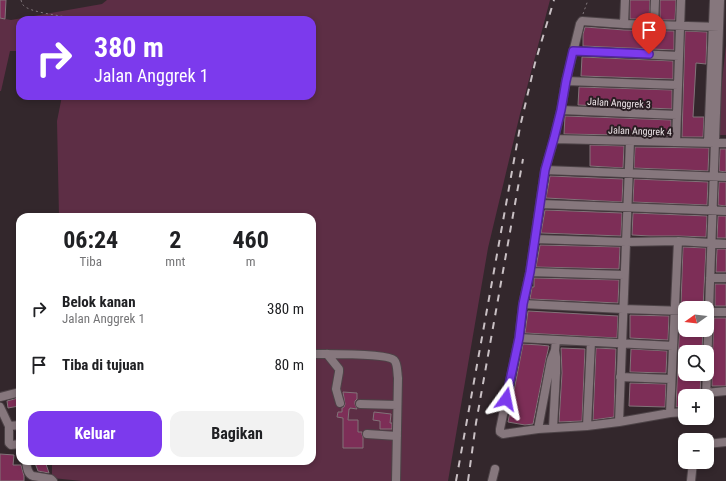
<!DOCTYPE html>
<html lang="id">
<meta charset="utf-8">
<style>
body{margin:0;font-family:"Roboto Condensed",sans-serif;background:#f2f2f2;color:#202124;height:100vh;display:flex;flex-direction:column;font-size:15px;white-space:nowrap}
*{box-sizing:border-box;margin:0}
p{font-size:13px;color:#757577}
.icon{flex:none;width:22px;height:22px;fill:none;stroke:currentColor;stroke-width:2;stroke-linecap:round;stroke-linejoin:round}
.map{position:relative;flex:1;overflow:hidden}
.drawer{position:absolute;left:16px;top:213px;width:300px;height:252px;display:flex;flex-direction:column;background:#fff;border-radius:12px;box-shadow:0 2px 6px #0003}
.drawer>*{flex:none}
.guide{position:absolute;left:16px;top:16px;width:300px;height:84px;border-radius:12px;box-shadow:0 2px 6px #0003;background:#7c3aed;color:#fff;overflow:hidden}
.needle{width:26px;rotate:255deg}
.buttons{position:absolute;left:678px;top:301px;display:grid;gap:8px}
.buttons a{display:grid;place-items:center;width:36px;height:36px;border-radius:8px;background:#fff;box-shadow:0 2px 6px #0003;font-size:20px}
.pin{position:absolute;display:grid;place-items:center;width:34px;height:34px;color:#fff;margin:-41px -17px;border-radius:50% 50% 50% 0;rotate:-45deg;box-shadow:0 0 4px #0007}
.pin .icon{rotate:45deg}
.me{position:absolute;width:44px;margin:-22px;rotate:12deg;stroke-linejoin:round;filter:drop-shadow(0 0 3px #0008)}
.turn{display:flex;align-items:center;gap:14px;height:84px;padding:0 12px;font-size:18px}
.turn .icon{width:52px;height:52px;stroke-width:2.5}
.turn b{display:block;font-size:28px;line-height:34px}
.eta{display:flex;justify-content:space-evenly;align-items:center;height:68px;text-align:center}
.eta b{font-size:24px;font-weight:700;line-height:28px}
.button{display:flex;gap:8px;margin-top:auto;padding:8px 12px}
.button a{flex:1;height:46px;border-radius:12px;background:#7c3aed;color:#fff;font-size:16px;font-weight:700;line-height:46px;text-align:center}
.button a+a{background:#f2f2f2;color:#202124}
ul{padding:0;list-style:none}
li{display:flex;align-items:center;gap:12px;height:56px;padding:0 12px}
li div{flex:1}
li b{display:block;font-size:15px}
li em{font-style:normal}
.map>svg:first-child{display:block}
.green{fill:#5d2e45}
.building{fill:#7d2e57;stroke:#827379}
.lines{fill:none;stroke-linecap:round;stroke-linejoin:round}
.minor-casing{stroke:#4d4347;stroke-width:10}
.path{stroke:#83797d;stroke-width:1;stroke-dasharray:2 3;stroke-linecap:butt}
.minor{stroke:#86777d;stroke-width:8}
.rail{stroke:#c9c0c4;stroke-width:2;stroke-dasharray:7 7;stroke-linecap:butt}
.route-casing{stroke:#51269a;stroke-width:10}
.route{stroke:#7c3aed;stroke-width:7}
.labels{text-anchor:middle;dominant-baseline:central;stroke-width:4;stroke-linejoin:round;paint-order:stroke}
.street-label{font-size:10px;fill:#ebe3e6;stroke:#291d22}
</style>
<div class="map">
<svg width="726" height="481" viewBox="0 0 726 481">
<rect width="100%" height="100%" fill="#33272c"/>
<!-- green -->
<path class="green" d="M107 0H550L520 114 488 248 448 481H82L52 478V461H312V217H59L57 121 62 96H312V20H20V51H10L1 91H0V18L11 20 102 4Z
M726 45V135H716Z"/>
<!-- building -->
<path class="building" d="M0 0H6L5 19 0 18Z
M630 0H650L649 19H630Z
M660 0H676L675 20H660Z
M585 27 624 30 674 31V50L583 46V34Z
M685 31 707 32 706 64 696 63 693 117H704L703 137H682Z
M582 57 673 61V79L581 76Z
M579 87 672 90V109L578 105Z
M565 116 671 120V136L564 134Z
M590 145 624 146 623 168 590 166Z
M635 147 709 148 708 171 634 168Z
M720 149H726V172L719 171Z
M550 176 623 179 622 202 546 198Z
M634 179 708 182 707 205 633 202Z
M719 182H726V206L718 205Z
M545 210 622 213 621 236 541 233Z
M633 213 707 216 706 237 678 236H650L632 235Z
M718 216H726V238H717Z
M540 245 620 247 619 269 536 267Z
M683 247 706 248 703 308H690L686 306 681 305Z
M717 249H726V272H716Z
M534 278 619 280 618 303 530 299 532 287H534Z
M715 284H726V306H715Z
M528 311 618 316 617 338 525 333Z
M630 315 669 316 668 340 630 338Z
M680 316H685V330H703L702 352H685V374H701L700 396H685V407H676Z
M714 318H726V386H712V374L711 371 712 367Z
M523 344 540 345 549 346 546 359 533 424 525 425 508 422Z
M561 348 585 349 582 421 559 422 562 373Z
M596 348 616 349 615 376 614 417 593 420Z
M631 349 667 351 666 373 630 372Z
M630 383 666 384 665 407 629 406Z
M343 392 357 393V399L355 401V404L357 409 350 408V409H349L348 420H358V432H362V434L363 437V448H343V418L337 417 338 412H342V408L344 407 345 404Z
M18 398 19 406 8 408 7 401Z
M374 412 391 414 390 423H392V429H380V421L373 420Z
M0 454 14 455 13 465H21L24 476V481H0Z
M45 461 49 473 38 471 35 463Z"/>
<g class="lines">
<defs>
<path id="minor" d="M624 24 625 0
M654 25 655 0
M573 51 679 56
M566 81 678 85
M561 110 677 115
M554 139 715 143H726
M676 142 681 0
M708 143 714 0
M545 170 726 177
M541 204 726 211
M535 239 626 242 678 241 726 244
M530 272 624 275
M710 278H726
M523 304 623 309 685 311
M707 312H726
M519 338 673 346
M312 354C324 354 387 353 394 360 398 364 397 373 398 378L396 481
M327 354 339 369V372L336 389 340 403
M707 367 720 0
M620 377 671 379
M706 393 726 391
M706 396 707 374
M0 397 20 392
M360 404 397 405
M0 407 9 426V443L11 445 20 444
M685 412 670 413 619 422 587 426 538 429 503 434 500 432V429L519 338 523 304 530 272 545 170 554 139 561 110 566 81 580 24 582 21 624 24 719 27
M670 413 678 241
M619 422 630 141
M9 426 20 425
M587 426 591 342
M553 428 556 373V357L555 351
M538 429 551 360 555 350 556 340
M367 434 397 436
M707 444 726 442
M26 461C27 467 27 474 33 476L51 479 53 481
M492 481 495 469
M691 481 693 462"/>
</defs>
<!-- minor casing -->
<use href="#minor" class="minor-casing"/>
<!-- path -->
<path class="path" d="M21 0C22 3 22 4 24 6 31 12 56 15 66 17L70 20
M583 14 588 0"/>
<!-- minor -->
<use href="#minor" class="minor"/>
<!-- rail -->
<path class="rail" d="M456 481 520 127 535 63 554 0
M468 481 476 423 523 159"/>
</g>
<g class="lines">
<defs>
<path id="route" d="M506 399 519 338 523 304 530 272 545 170 554 138 561 110 566 81 573 51 649 54"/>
</defs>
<!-- route casing -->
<use href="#route" class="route-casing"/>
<!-- route -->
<use href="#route" class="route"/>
</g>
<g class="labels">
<!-- street labels -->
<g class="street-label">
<text transform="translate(619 103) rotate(3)">Jalan Anggrek 3</text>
<text transform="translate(640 131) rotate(2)">Jalan Anggrek 4</text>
</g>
</g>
</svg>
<div class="buttons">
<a><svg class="needle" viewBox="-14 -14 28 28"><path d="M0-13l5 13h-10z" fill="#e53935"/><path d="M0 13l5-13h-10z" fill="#757577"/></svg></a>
<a><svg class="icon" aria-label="search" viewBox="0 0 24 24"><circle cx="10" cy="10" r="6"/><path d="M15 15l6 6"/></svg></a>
<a>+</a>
<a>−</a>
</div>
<div class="pin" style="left:649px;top:54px;background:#d93025"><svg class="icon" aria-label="arrive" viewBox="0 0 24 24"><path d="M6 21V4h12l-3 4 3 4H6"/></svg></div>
<svg class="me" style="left:506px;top:399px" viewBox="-20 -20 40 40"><path d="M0-17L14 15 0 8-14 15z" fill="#7c3aed" stroke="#fff" stroke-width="4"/></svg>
<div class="guide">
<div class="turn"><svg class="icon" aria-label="right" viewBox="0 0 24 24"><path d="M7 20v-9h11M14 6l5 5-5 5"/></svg><div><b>380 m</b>Jalan Anggrek 1</div></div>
</div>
<section class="drawer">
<div class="eta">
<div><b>06:24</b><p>Tiba</p></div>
<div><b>2</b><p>mnt</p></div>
<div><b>460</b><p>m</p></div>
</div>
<ul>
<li><svg class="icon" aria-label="right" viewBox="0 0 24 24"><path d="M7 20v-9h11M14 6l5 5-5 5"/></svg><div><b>Belok kanan</b><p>Jalan Anggrek 1</p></div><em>380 m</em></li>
<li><svg class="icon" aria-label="arrive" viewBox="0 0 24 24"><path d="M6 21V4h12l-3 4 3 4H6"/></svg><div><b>Tiba di tujuan</b></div><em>80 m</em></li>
</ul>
<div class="button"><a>Keluar</a><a>Bagikan</a></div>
</section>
</div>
